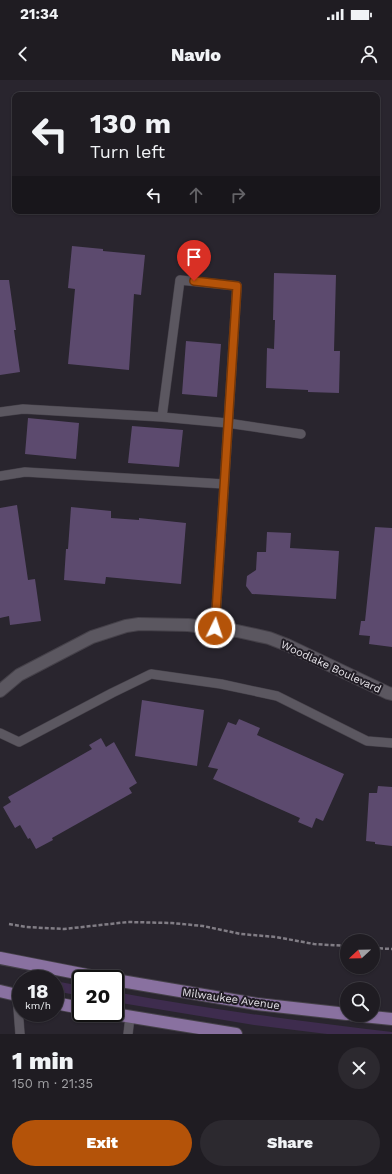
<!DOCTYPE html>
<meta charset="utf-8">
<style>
body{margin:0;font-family:"Work Sans",sans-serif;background:#2c292f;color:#f1f3f6;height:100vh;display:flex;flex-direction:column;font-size:15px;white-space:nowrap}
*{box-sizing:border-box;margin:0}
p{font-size:13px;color:#a1a1a5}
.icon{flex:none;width:22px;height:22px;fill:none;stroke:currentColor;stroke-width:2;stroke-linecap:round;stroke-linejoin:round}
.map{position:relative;height:954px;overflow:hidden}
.drawer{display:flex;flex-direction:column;background:#1f1c22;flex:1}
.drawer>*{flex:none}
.hud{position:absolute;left:12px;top:12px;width:368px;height:122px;border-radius:8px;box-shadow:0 1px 3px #0004,0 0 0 1px #3c3a40;background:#1f1c22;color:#f1f3f6;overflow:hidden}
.needle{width:26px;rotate:248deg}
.fabs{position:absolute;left:340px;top:854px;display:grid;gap:8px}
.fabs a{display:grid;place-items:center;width:40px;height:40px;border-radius:50%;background:#1f1c22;box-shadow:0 1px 3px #0004,0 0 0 1px #3c3a40;font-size:20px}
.speed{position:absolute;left:12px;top:890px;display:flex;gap:8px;font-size:20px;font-weight:700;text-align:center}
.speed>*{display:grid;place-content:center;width:52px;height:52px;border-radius:50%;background:#1f1c22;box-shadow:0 1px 3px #0004,0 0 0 1px #3c3a40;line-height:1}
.speed small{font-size:10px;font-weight:400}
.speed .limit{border:2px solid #111;border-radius:6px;background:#fff;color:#111}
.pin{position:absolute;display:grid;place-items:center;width:34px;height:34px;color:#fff;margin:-41px -17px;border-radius:50% 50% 50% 0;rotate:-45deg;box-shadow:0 0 4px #0007}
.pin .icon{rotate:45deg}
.me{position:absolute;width:44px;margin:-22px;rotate:4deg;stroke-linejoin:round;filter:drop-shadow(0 0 3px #0008)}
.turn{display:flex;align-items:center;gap:14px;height:84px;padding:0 12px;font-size:18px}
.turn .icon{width:52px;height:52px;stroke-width:2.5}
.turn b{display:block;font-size:28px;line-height:34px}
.lanes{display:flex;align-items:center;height:38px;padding:0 12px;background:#0003;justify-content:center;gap:20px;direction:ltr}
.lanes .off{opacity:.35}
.round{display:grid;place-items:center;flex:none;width:42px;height:42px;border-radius:21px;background:#2c292f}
.head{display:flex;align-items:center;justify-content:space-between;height:68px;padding:0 12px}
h1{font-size:24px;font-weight:800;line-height:30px}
.cta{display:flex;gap:8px;margin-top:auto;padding:8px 12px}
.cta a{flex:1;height:46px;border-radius:24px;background:#b45309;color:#fff;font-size:16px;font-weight:800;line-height:46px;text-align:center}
.cta a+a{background:#2c292f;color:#f1f3f6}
.status{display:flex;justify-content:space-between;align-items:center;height:28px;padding:0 20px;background:#1f1c22;direction:ltr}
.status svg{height:11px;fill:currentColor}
header{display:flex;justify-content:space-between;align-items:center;height:52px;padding:0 12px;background:#1f1c22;font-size:18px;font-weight:800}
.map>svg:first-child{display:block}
.green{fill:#3e2c4e}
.building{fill:#5c4a6e}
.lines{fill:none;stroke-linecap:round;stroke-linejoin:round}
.service-casing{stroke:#454149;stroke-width:10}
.minor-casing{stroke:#454149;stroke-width:14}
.primary-casing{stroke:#454149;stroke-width:14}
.path{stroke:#817d85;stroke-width:2.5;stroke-dasharray:4 2;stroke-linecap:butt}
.service{stroke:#5b5760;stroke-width:9}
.minor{stroke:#5b5760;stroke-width:12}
.primary{stroke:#8971a0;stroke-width:12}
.route-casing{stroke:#753606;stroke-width:10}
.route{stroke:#b45309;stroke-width:7}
.labels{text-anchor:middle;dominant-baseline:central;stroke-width:4;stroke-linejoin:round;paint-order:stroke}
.street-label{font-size:11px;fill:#e7e4ea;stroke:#201c24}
</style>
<div class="status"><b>21:34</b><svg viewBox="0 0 49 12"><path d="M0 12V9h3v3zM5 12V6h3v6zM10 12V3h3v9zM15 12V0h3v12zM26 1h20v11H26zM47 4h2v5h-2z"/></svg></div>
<header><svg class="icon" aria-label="back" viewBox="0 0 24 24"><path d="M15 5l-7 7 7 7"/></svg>Navio<svg class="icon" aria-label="person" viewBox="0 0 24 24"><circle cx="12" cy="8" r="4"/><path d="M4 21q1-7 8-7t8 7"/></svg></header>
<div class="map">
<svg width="392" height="954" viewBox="0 0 392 954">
<rect width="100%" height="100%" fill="#29252e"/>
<!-- green -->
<path class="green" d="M55 901 81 906V916L55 911Z
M115 912C207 929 299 941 392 952V954H327L254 945 115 922Z"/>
<!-- building -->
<path class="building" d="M72 166 103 169V171L145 175 141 215 134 214 129 290 68 284 75 209 68 208Z
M274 193 336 195 334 271H340L339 313 308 312V310L266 308 267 268 274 269 275 240H273Z
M0 200H9L16 250H14L20 292 0 295Z
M186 261 221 264 217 317 182 314Z
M28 338 79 343 76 379 25 374Z
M132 346 183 350 179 387 128 383Z
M17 425 28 500 35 499 41 541 10 545 9 536 0 538V428Z
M71 427 111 431V438L139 440V438L186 443 181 504 106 497 105 504 64 500 66 469H68Z
M375 447 392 448V567L369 564 370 556 359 555 361 541H365Z
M267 452 291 453 290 468 339 471 336 519 252 514 246 506 247 496 256 490 257 472H266Z
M142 620 204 630 197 686 135 676Z
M239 639 260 648 257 655 344 694 323 741 316 738 312 748 298 742 300 738 213 699 218 689 208 687 228 642 236 645Z
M101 658 106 667 114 662 137 703 129 708 132 713 52 758 53 760 36 769 30 758 28 759 20 745 15 748 3 727 11 722 8 717 92 669 89 665Z
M378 706 392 707V766L375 764V762L366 761 369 713H377Z"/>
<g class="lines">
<defs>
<path id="service" d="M0 332 23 329 162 337 180 200 237 206 215 549
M162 337 227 343 301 354
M0 396 25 392 224 404
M0 653 19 662 112 613 151 594 221 604 277 616 367 661 392 663
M17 915 20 954
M128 954 130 937"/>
<path id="minor" d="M0 611 19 595 92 557 126 546 139 544 188 545 237 551 269 558 287 565 388 613 392 614"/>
<path id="primary" d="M0 878 107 899
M115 900 257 924 347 934
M0 911 21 916
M55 923 81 928
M108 933 236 954
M353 935 392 939"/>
</defs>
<!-- service casing -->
<use href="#service" class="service-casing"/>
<!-- minor casing -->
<use href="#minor" class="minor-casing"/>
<!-- primary casing -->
<use href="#primary" class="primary-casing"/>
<!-- path -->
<path class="path" d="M9 844 26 847 64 849 128 842 172 843 203 846 241 854 276 857 314 864 347 866
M373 868 392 869"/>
<!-- service -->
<use href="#service" class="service"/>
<!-- minor -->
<use href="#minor" class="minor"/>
<!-- primary -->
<use href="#primary" class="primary"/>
</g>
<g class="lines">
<defs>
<path id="route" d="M194 201 237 206 215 548"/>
</defs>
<!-- route casing -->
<use href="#route" class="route-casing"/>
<!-- route -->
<use href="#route" class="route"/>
</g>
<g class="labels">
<!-- street labels -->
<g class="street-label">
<text transform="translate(331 587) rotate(25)">Woodlake Boulevard</text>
<text transform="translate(231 919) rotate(8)">Milwaukee Avenue</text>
</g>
</g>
</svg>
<div class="fabs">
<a><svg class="needle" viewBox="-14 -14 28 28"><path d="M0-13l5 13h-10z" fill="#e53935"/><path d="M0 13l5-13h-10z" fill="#a1a1a5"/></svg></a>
<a><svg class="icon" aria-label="search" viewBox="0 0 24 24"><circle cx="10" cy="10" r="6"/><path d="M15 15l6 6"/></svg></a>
</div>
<div class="speed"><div>18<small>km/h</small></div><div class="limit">20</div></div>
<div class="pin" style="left:194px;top:201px;background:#d93025"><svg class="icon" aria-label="arrive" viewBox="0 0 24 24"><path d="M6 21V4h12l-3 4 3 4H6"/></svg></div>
<svg class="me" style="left:215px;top:548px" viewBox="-20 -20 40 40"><circle r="17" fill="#b45309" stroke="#fff" stroke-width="3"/><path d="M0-11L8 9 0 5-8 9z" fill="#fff"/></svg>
<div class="hud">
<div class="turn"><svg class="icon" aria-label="left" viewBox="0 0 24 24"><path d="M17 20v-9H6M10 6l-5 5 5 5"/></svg><div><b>130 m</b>Turn left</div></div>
<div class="lanes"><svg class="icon" aria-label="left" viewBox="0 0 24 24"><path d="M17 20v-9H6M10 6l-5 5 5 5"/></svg><svg class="icon off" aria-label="ahead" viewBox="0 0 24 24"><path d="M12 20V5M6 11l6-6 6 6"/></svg><svg class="icon off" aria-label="right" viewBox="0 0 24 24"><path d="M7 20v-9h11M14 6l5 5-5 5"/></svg></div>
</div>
</div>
<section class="drawer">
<div class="head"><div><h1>1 min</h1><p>150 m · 21:35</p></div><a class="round"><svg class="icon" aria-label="close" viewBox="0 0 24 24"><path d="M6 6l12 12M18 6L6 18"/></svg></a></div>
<div class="cta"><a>Exit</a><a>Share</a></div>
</section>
